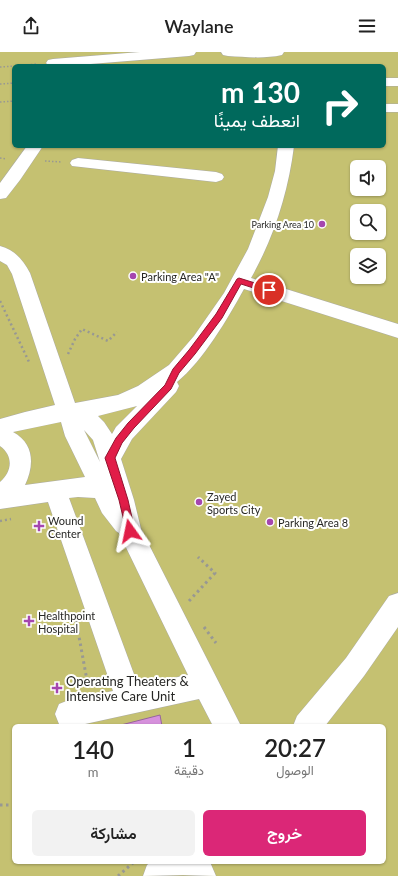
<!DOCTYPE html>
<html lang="ar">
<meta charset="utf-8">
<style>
body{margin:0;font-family:Lato,Vazirmatn,sans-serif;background:#f2f2f2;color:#222;direction:rtl;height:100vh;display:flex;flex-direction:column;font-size:15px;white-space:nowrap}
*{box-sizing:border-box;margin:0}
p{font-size:13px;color:#767676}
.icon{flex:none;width:22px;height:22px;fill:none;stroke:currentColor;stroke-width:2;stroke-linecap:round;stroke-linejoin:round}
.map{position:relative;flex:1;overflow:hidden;direction:ltr}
.side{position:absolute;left:12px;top:672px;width:374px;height:140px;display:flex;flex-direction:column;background:#fff;border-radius:6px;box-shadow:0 1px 3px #0004;direction:rtl}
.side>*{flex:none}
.top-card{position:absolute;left:12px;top:12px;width:374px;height:84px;border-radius:6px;box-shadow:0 1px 3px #0004;direction:rtl;background:#00695c;color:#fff;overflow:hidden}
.buttons{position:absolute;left:350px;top:108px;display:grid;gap:8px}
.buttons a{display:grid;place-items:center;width:36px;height:36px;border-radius:6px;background:#fff;box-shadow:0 1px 3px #0004;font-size:20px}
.pin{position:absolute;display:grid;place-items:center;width:34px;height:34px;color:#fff;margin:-17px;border:2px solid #fff;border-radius:50%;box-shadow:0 1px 4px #0007}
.me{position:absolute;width:44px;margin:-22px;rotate:348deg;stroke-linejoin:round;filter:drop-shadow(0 0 3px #0008)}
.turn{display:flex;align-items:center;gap:14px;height:84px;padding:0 20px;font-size:18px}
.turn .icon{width:52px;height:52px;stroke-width:2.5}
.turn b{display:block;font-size:28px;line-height:34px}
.eta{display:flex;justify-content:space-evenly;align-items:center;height:68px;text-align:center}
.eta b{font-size:24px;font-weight:600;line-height:28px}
.button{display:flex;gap:8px;margin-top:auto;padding:8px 20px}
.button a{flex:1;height:46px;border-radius:6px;background:#db2777;color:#fff;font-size:16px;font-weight:600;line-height:46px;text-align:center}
.button a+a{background:#f2f2f2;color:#222}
header{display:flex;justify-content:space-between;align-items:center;height:52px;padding:0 20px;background:#fff;font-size:18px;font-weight:600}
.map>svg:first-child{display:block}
.green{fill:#c5c171;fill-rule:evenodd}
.building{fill:#d691dc;stroke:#96669a}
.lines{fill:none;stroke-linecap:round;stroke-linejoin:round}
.minor-casing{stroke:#ababa4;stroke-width:1}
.path-far2{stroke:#989893;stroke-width:1.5;stroke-dasharray:1.5 2;stroke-linecap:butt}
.path-far1{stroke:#989893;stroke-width:2.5;stroke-dasharray:2 3;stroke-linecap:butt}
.path{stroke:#989893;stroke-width:3;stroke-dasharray:2.5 3.5;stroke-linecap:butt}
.minor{fill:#fff;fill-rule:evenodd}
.route{fill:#e11d48;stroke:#92132f}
.poi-dot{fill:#a546af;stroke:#fffffe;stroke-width:1.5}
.labels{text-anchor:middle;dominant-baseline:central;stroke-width:4;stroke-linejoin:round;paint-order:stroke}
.far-poi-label{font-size:9px;fill:#272725;stroke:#fffffe;text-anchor:end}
.poi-label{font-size:11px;fill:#272725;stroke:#fffffe;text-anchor:start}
.near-poi-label{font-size:13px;fill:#272725;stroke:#fffffe;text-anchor:start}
</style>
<header><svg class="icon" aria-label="menu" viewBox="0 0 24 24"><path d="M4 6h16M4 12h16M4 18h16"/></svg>Waylane<svg class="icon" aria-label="share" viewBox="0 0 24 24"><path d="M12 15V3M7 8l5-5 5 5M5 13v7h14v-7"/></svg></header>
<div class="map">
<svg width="398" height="824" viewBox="0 0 398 824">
<rect width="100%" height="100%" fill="#e4e4dd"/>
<!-- green -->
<path class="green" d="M0 0H398V824H0ZM14 14H384V94H14ZM357 115H379V137H357ZM357 159H379V181H357ZM357 203H379V225H357ZM14 674H384V810H14Z"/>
<!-- building -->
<path class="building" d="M160 663 162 674H117Z"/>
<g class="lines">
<defs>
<path id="minor" d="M140 0H196L194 3 189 4 66 14H49L46 11 48 8 53 7Z
M221 0H284L282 3C264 7 246 5 228 4L223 3Z
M384 26H398V34H384Z
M384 52H398V60H384Z
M27 94H43L20 128 6 146 0 147V131Z
M278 94H294C288 141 274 185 251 226L398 272V286L244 237C228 266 203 309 177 330L179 334 176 340 132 387 121 407 134 448 141 477 241 674H213L199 647 76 674H65L59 672 55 662 59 652 69 648 113 639 48 450 0 457V430C12 420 14 404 0 394V367L25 360 55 353 12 222 7 213 0 209V194C15 198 23 208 30 221L75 351 118 343 138 334 169 313 194 284 224 241 248 197 268 145 275 119ZM137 354 116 375 112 382 104 370 98 364ZM61 370 65 384 85 425 25 433C34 414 35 392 13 380ZM84 378 93 388 100 410ZM78 445 95 446 102 461 116 479 119 481 188 623 138 633 69 446Z
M78 106 216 120 222 122 224 125 222 128 216 130 72 114 70 111 72 108Z
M398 541V575L364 624 325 674H293L297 664 346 606 389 544Z
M151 810H210L216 824 183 823 143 824 147 813Z"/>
</defs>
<!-- minor casing -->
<use href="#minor" class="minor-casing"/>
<!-- path-far2 -->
<path class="path-far2" d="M17 14 36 12
M0 15 14 14
M0 32 14 31
M0 50 14 49
M0 106 6 107
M45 109 62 110"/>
<!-- path-far1 -->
<path class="path-far1" d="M0 249 30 312
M68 302 75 287 82 277 108 289 117 280
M0 469 11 467"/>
<!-- path -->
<path class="path" d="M189 549 215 521 198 505
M76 568 88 634
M204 575 216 591
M0 753H14
M118 824 134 810"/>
<!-- minor -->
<use href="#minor" class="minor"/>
</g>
<!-- route -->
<path class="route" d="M239 226 271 236 272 238 269 241 241 232 222 266 195 302 179 321 171 337 134 376 122 391 115 406 128 448 135 479 134 482 130 483 127 482 119 448 105 406 116 386 128 371 165 333 173 317 189 298 216 262 237 227Z"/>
<!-- markers -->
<g class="poi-dot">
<circle cx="322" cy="172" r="4"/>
<circle cx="133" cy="224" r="4"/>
<circle cx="199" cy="450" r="4"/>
<circle cx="270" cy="470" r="4"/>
<path d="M37 468h4v4h4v4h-4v4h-4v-4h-4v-4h4z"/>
<path d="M27 563h4v4h4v4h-4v4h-4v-4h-4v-4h4z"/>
<path d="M55 630h4v4h4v4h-4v4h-4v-4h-4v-4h4z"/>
</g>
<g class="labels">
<!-- far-poi labels -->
<g class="far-poi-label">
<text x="314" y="172">Parking Area 10</text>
</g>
<!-- poi labels -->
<g class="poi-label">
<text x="141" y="224">Parking Area "A"</text>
<text x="207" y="444">Zayed<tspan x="207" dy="13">Sports City</tspan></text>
<text x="48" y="468">Wound<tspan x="48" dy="13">Center</tspan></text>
<text x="278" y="470">Parking Area 8</text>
<text x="38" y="563">Healthpoint<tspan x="38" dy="13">Hospital</tspan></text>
</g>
<!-- near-poi labels -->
<g class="near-poi-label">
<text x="66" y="629">Operating Theaters &amp;<tspan x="66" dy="15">Intensive Care Unit</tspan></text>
</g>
</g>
</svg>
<div class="buttons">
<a><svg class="icon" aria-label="sound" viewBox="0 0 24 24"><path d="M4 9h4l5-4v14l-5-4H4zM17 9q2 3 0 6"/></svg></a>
<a><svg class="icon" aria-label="search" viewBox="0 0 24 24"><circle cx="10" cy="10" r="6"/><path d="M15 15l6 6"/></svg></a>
<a><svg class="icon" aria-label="layers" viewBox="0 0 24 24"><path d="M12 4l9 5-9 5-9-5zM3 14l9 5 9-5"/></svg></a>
</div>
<div class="pin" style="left:269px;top:238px;background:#d93025"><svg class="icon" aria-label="arrive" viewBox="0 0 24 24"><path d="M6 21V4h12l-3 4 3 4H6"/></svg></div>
<svg class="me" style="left:130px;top:479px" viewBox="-20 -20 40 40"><path d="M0-17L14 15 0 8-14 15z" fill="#e11d48" stroke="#fff" stroke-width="4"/></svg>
<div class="top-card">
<div class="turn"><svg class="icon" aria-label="right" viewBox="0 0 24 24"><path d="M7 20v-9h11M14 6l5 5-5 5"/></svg><div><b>130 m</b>انعطف يمينًا</div></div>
</div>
<section class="side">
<div class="eta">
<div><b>20:27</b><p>الوصول</p></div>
<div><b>1</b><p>دقيقة</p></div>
<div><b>140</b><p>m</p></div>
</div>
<div class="button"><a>خروج</a><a>مشاركة</a></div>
</section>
</div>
